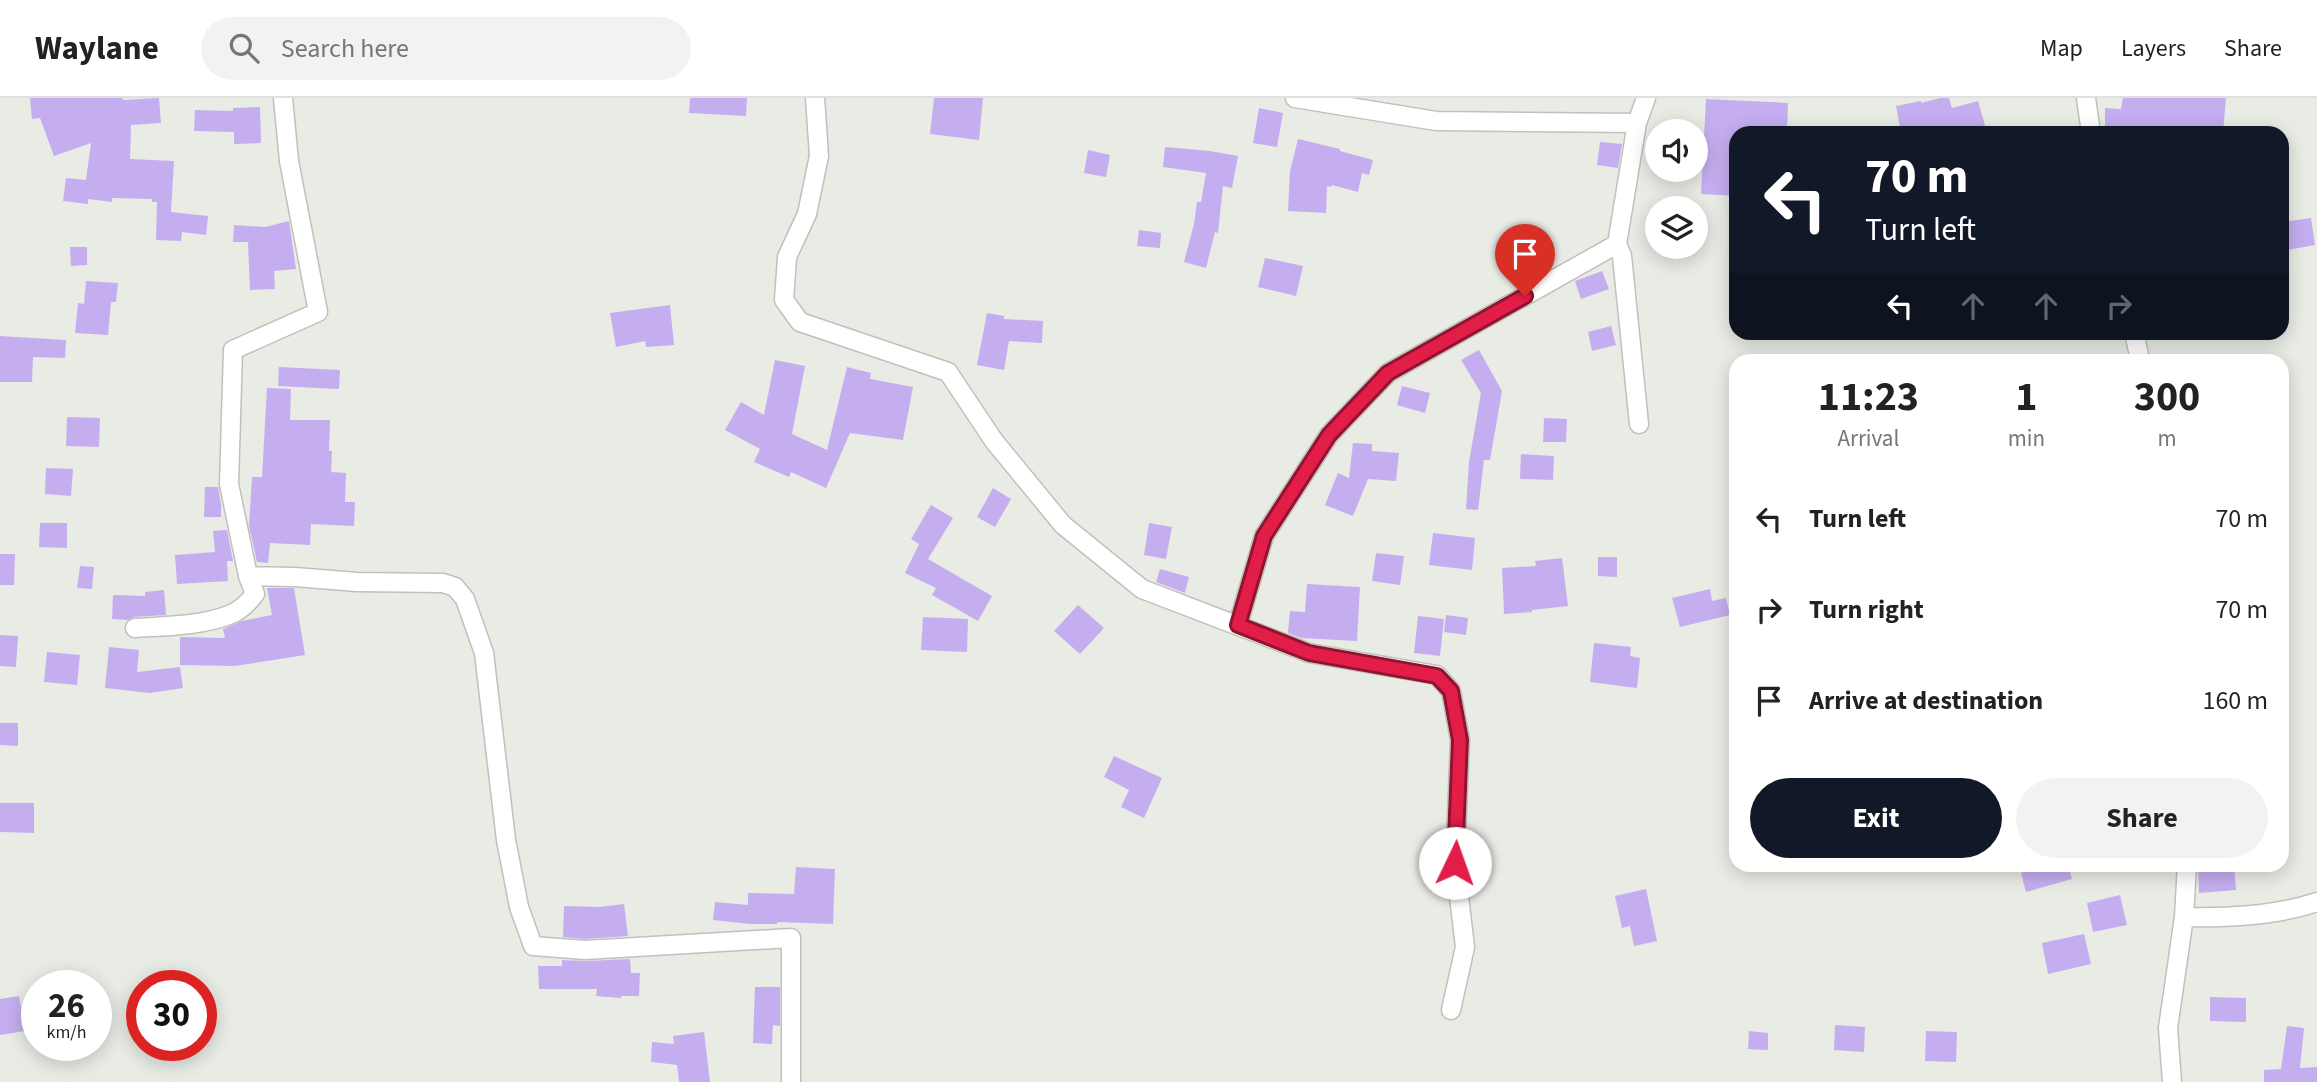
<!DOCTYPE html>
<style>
body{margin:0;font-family:"Source Sans 3",sans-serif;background:#f2f2f2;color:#222;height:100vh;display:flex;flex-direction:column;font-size:26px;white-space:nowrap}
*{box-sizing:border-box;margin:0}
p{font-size:23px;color:#767676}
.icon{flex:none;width:38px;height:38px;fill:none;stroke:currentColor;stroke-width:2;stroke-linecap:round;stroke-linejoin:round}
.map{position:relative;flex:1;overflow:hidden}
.side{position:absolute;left:1729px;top:256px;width:560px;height:518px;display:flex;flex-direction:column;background:#fff;border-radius:21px;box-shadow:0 4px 18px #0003}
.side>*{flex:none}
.top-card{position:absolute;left:1729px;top:28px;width:560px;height:214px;border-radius:21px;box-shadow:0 4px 18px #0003;background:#111827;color:#fff;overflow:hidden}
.tools{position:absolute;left:1645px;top:21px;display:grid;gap:14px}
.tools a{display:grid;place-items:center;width:63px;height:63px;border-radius:50%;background:#fff;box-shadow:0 4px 18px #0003;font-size:35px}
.speed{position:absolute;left:21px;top:872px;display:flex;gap:14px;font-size:35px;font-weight:700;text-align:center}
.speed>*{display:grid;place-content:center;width:91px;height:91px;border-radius:50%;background:#fff;box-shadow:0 4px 18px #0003;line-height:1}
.speed small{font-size:18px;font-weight:400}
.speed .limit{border:10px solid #d22;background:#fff;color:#111}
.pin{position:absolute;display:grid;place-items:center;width:60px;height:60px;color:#fff;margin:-72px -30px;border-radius:50% 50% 50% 0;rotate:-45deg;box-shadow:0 0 7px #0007}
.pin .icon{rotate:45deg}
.me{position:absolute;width:77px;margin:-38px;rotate:3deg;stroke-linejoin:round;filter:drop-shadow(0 0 5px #0008)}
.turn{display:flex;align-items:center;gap:24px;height:147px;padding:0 21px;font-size:32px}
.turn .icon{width:91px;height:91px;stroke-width:2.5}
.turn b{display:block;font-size:49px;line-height:60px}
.lanes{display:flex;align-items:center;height:66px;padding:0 21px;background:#0003;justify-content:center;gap:35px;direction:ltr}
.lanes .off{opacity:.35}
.eta{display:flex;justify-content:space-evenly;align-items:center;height:119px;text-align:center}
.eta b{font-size:42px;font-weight:700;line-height:49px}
.cta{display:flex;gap:14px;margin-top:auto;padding:14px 21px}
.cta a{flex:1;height:80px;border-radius:42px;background:#111827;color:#fff;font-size:28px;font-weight:700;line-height:80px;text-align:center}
.cta a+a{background:#f2f2f2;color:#222}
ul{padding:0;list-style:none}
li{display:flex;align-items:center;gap:21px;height:91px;padding:0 21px}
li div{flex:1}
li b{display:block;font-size:26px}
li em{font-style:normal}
header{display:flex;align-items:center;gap:42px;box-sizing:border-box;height:98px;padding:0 35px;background:#fff;border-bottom:2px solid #e0e0e0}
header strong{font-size:33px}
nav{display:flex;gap:38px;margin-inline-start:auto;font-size:24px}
.search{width:490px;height:63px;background:#f2f2f2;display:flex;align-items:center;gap:18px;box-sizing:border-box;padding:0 24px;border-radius:38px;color:#767676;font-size:26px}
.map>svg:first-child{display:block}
.building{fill:#c5aef0}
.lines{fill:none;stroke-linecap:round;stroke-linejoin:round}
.minor-casing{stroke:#bfc1bc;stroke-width:21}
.minor{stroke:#fff;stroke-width:18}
.route-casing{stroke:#92132f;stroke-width:18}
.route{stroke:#e11d48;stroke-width:12}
</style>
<header>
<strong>Waylane</strong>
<div class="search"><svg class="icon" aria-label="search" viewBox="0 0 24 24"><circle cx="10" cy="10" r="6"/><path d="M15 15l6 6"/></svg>Search here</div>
<nav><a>Map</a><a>Layers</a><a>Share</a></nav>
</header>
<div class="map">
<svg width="2317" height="984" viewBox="0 0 2317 984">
<rect width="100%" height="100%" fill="#e9ebe5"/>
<!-- building -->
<path class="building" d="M30 0H123V2L159 0 161 25 131 27 130 61 174 63 171 114 208 118 206 137 182 134 181 143 156 142 157 104H152V101L112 100V104L88 101V106L63 103 66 80 86 82 91 45 54 58 40 20 32 21Z
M690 0H747L746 18 689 15Z
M934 0H983L979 42 930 36Z
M1940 0H1949L1952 10 1978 3 1986 31 1974 35H1901L1896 8 1921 3V5Z
M2123 0H2226L2223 35H2169L2105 31V10L2121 11Z
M1706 1 1788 5 1787 35H1736V98L1701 96Z
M260 9 261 45 234 46V34L194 33 195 12 233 13V10Z
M1259 10 1283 15 1277 49 1253 45Z
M1298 41 1340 51V53L1373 62 1369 77 1362 75 1358 94 1332 87 1331 89 1327 88 1326 115 1288 113 1290 73Z
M1600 44 1622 46 1618 70 1597 67Z
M1165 49 1210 53 1238 58 1232 90 1223 88 1218 135 1215 134 1206 170 1184 164 1194 126 1197 104H1201L1206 75 1163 69Z
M1088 52 1110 57 1106 79 1084 75Z
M2311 120 2315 147 2282 153V124Z
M289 123 296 171 274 173 275 191 250 192 248 144H233L234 127 265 129Z
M1139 132 1161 135 1160 150 1137 148Z
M70 149H87V167L71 168Z
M1265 160 1303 168 1296 198 1258 189Z
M1602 173 1609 191 1581 201 1575 183Z
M86 183 118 185 116 204H111L108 237 75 235 78 205 84 206Z
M670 207 674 247 646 249 645 243 616 249 610 215Z
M987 215 1004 218V221L1043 223 1042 245 1009 243 1004 272 977 267Z
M1611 228 1616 247 1592 253 1588 234Z
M0 238 66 242 65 260 33 259 32 284H0Z
M1479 252 1502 293 1490 362H1484L1478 412 1466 411 1469 364 1481 295 1461 262Z
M775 262 805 268 792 336 827 352 847 269 871 275 870 281 913 289 903 342 850 335 826 390 791 374 789 379 754 364 760 351 725 332 741 304 764 317Z
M279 269 340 272 339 291 278 288Z
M1402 288 1430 295 1425 315 1397 307Z
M267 290 291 291 290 322H330L329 353H332L331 374 346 375 345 404H355L354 428 311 426 310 447 270 445 268 465 257 464 249 428 252 379H262Z
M67 319 100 320 99 349 66 348Z
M1544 320 1567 321 1566 344H1543Z
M1353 345 1372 346V353L1399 355 1396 383 1368 381 1353 418 1325 407 1338 375 1349 380Z
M1521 356 1554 358 1553 382 1520 381Z
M46 370 73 371 71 398 45 396Z
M205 389H218L221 406V419H204Z
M993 390 1011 401 995 429 977 419Z
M931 407 953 420 928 461 992 498 978 523 932 497 936 490 905 475 919 446 911 441Z
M40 425H67V450L39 449Z
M1149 425 1172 429 1166 461 1144 457Z
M227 432 233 463H227L228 483 177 486 175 457 215 454 213 433Z
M1433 435 1475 440 1472 472 1429 467Z
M1376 455 1404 458 1400 487 1372 483Z
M0 456H15L14 487H0Z
M1598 459H1617V479L1598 478Z
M1562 460 1568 508 1532 512V514L1504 516 1502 470 1536 468 1535 463Z
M80 468 94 469 92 491 77 490Z
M1160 471 1189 479 1185 495 1156 484Z
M1307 486 1360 489 1357 543 1301 540 1288 535 1290 513 1305 514Z
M267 490H294L305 557 235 568 180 567V539L225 540 223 531 242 523 272 517Z
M1710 491 1712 503 1726 500 1730 517 1680 529 1672 500Z
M164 492 166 517 134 519 128 522 112 521 113 497 145 498V494Z
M1078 507 1104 530 1080 556 1054 533Z
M1446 517 1468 520 1466 537 1444 534Z
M1418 518 1444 521 1440 558 1414 555Z
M923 519 968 521 967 554 921 552Z
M0 537 18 538 16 569 0 568Z
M1594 545 1631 549 1630 558 1640 560 1637 590 1590 584Z
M109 549 139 552 137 574 180 569 183 590 150 595 105 590Z
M47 554 80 557 77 587 44 584Z
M0 625H18V648L0 647Z
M1114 658 1162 680 1144 720 1121 709 1129 692 1104 679Z
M0 705H34V735L0 734Z
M2051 766H2068L2072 781 2026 794 2021 775Z
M2198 766H2234L2236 792 2199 795Z
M796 769 835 771 833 826 777 824V826H751L713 822 715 804 748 807V795L794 796Z
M1646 791 1657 843 1634 848 1630 828 1622 830 1615 798Z
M2120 797 2127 827 2093 834 2087 805Z
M624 806 628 838 585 841 563 839 564 808 599 809Z
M2084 836 2091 866 2048 876 2042 845Z
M630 861 631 875H640L639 898H621V900L596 898 597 891H539L538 868H562V862L586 863Z
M755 889H780V928L773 927 772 946 753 945Z
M19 898 25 933 0 937V901Z
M2210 899 2246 900V924L2210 923Z
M1835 927 1865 929 1864 954 1834 952Z
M2287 928 2304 930 2300 970 2317 969V984H2264V972L2281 971Z
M1749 933 1768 935V952L1748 951Z
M1926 933 1957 934 1956 964 1925 963Z
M704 934 710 984H679L677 967 651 964 652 944 674 946 673 938Z"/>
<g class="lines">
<defs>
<path id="minor" d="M815 0 819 58 807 116 787 159 784 202 800 224 948 274 994 343 1063 427 1142 491 1309 555 1437 577 1451 593 1460 642 1455 765 1465 849 1451 912
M1295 0 1436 23 1637 25
M2086 0 2091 35
M2134 234 2140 262
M1639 326 1622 158 1617 146 1637 25 1646 0
M248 478 295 479 357 484 443 485 455 489 465 501 484 555 506 742 519 809 533 848 585 852 791 840V984
M1238 527 1264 438 1329 337 1388 275 1617 146
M135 530C166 528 200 528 229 517 240 513 248 505 255 496L248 478 229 386 233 252 318 214 289 63 283 0
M2184 819C2227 820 2276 818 2317 804
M2172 984 2168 930 2184 819 2187 766"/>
</defs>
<!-- minor casing -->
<use href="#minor" class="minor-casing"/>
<!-- minor -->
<use href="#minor" class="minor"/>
</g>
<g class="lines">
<defs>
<path id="route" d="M1455 765 1460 642 1451 593 1437 578 1309 555 1238 527 1264 438 1329 337 1388 275 1525 198"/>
</defs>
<!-- route casing -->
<use href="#route" class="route-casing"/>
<!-- route -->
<use href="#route" class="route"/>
</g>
</svg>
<div class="tools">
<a><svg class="icon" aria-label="sound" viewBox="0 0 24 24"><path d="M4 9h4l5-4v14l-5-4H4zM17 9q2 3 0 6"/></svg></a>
<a><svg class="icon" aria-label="layers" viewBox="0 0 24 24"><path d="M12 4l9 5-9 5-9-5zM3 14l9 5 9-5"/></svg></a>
</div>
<div class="speed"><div>26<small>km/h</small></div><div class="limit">30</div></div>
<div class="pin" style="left:1525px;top:198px;background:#d93025"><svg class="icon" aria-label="arrive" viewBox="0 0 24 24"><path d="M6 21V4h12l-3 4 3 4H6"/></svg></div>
<svg class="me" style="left:1455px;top:765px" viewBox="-20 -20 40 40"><circle r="19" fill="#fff"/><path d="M0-13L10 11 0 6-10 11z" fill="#e11d48"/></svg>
<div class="top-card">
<div class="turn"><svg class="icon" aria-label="left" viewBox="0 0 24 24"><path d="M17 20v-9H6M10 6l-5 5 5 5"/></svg><div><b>70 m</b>Turn left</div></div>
<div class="lanes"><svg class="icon" aria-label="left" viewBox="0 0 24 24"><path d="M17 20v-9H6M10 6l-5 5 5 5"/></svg><svg class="icon off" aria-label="ahead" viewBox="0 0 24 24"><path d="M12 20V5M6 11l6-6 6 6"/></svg><svg class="icon off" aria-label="ahead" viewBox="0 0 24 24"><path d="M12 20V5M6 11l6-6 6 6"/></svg><svg class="icon off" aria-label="right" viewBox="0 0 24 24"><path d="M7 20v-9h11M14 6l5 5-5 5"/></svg></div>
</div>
<section class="side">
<div class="eta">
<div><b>11:23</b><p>Arrival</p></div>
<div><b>1</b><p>min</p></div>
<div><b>300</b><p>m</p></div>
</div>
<ul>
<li><svg class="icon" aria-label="left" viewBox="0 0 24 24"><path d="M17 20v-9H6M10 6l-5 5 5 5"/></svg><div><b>Turn left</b></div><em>70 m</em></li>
<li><svg class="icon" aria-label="right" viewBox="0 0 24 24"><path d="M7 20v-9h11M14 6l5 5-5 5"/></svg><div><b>Turn right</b></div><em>70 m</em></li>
<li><svg class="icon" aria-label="arrive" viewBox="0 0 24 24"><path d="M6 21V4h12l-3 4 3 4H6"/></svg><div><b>Arrive at destination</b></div><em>160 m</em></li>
</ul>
<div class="cta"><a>Exit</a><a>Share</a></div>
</section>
</div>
